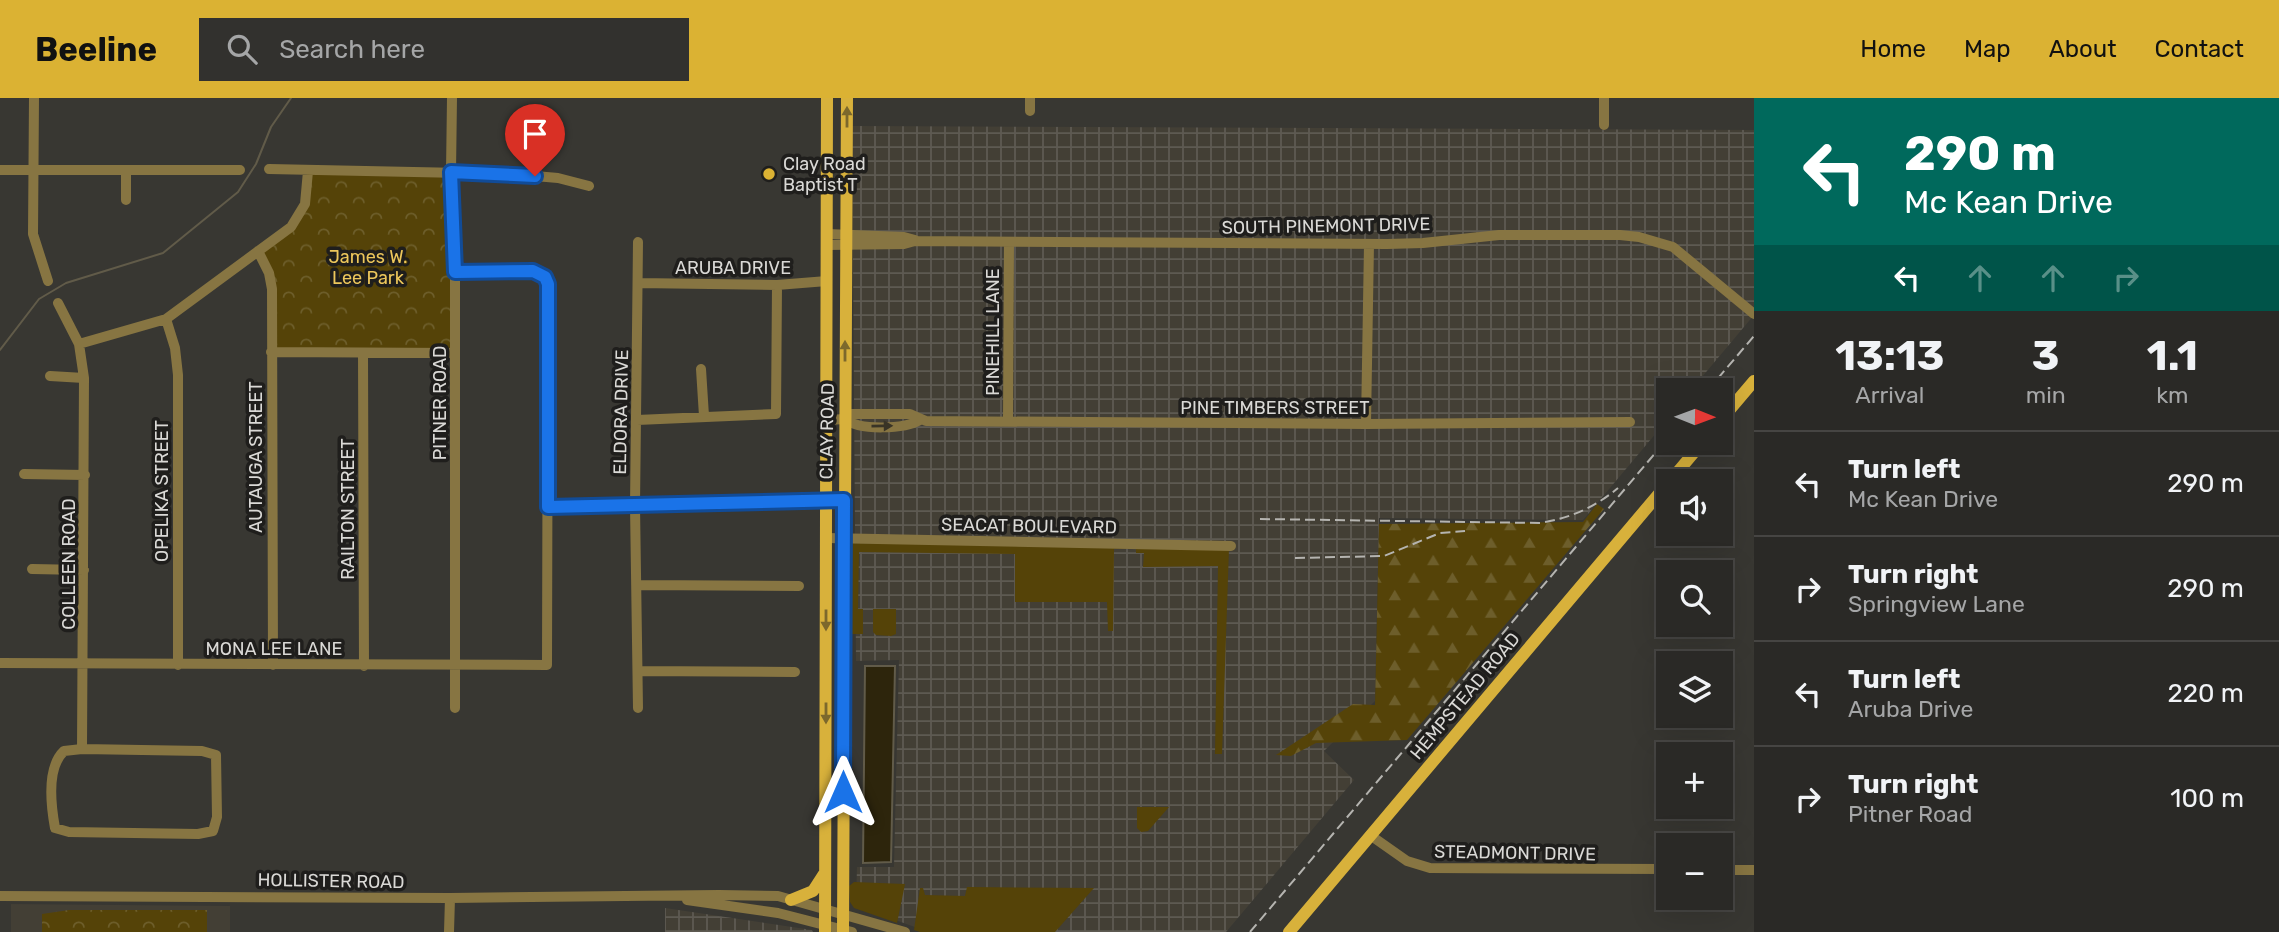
<!DOCTYPE html>
<meta charset="utf-8">
<style>
body{margin:0;font-family:Rubik,sans-serif;background:#32312e;color:#f1f3f6;height:100vh;display:flex;flex-direction:column;font-size:26px;white-space:nowrap}
*{box-sizing:border-box;margin:0}
p{font-size:23px;color:#a5a6a7}
.icon{flex:none;width:38px;height:38px;fill:none;stroke:currentColor;stroke-width:2;stroke-linecap:round;stroke-linejoin:round}
.map{position:relative;flex:1;overflow:hidden}
.details{display:flex;flex-direction:column;background:#2a2926;width:525px}
.details>*{flex:none}
.guide{background:#00695c;color:#fff;overflow:hidden}
.needle{width:46px;rotate:91deg}
.tools{position:absolute;left:1656px;top:280px;display:grid;gap:14px}
.tools a{display:grid;place-items:center;width:77px;height:77px;border-radius:0px;background:#2a2926;box-shadow:0 7px 28px #0002,0 0 0 2px #464543;font-size:35px}
.pin{position:absolute;display:grid;place-items:center;width:60px;height:60px;color:#fff;margin:-72px -30px;border-radius:50% 50% 50% 0;rotate:-45deg;box-shadow:0 0 7px #0007}
.pin .icon{rotate:45deg}
.me{position:absolute;width:77px;margin:-38px;rotate:0deg;stroke-linejoin:round;filter:drop-shadow(0 0 5px #0008)}
.turn{display:flex;align-items:center;gap:24px;height:147px;padding:0 35px;font-size:32px}
.turn .icon{width:91px;height:91px;stroke-width:2.5}
.turn b{display:block;font-size:49px;line-height:60px}
.lanes{display:flex;align-items:center;height:66px;padding:0 35px;background:#0003;justify-content:center;gap:35px;direction:ltr}
.lanes .off{opacity:.35}
.eta{display:flex;justify-content:space-evenly;align-items:center;height:119px;text-align:center}
.eta b{font-size:42px;font-weight:700;line-height:49px}
ul{padding:0;list-style:none}
li{display:flex;align-items:center;gap:21px;height:105px;padding:0 35px;border-top:2px solid #464543}
li div{flex:1}
li b{display:block;font-size:26px}
li em{font-style:normal}
header{display:flex;align-items:center;gap:42px;box-sizing:border-box;height:98px;padding:0 35px;background:#dbb233;color:#111}
header strong{font-size:33px}
nav{display:flex;gap:38px;margin-inline-start:auto;font-size:24px}
.search{width:490px;height:63px;background:#32312e;display:flex;align-items:center;gap:18px;box-sizing:border-box;padding:0 24px;border-radius:0px;color:#a5a6a7;font-size:26px}
main{display:flex;flex:1;min-height:0}
.map>svg:first-child{display:block}
.built{fill:#433f35}
.industrial{fill:url(#industrial-grid)}
.grass{fill:#554308}
.forest{fill:url(#forest-firs)}
.park{fill:url(#park-crowns)}
.water{fill:#2d250c;stroke:#615b49;stroke-width:2}
.lines{fill:none;stroke-linecap:round;stroke-linejoin:round}
.stream{stroke:#615b49;stroke-width:2}
.minor{stroke:#877542;stroke-width:10}
.major{stroke:#d8b13b;stroke-width:12}
.rail{stroke:#b5b4b0;stroke-width:2;stroke-dasharray:10 5;stroke-linecap:butt}
.oneway{fill:#7c682c}
.oneway2{fill:#393426}
.route-casing{stroke:#114b97;stroke-width:18}
.route{stroke:#1a73e8;stroke-width:12}
.poi-dot{fill:#dbb233;stroke:#1f1e1c;stroke-width:2.5}
.labels{text-anchor:middle;dominant-baseline:central;stroke-width:7;stroke-linejoin:round;paint-order:stroke}
.poi-label{font-size:18px;fill:#dad9d6;stroke:#1f1e1c;text-anchor:start}
.street-label{font-size:18px;fill:#dad9d6;stroke:#1f1e1c}
.park-label{font-size:18px;fill:#edc75b;stroke:#1f1e1c}
</style>
<header>
<strong>Beeline</strong>
<div class="search"><svg class="icon" aria-label="search" viewBox="0 0 24 24"><circle cx="10" cy="10" r="6"/><path d="M15 15l6 6"/></svg>Search here</div>
<nav><a>Home</a><a>Map</a><a>About</a><a>Contact</a></nav>
</header>
<main>
<div class="map">
<svg width="1754" height="834" viewBox="0 0 1754 834">
<defs>
<pattern id="industrial-grid" width="8" height="8" patternUnits="userSpaceOnUse" patternTransform="scale(1.75)"><rect width="8" height="8" fill="#433f35"/><path d="M0 4h8M4 0v8" fill="none" stroke="#5e5a52"/></pattern>
<pattern id="forest-firs" width="22" height="20" patternUnits="userSpaceOnUse" patternTransform="scale(1.75)"><rect width="22" height="20" fill="#554308"/><path d="M5 1l3.5 6h-7zM16 11l3.5 6h-7z" fill="#6d5e2b"/></pattern>
<pattern id="park-crowns" width="20" height="18" patternUnits="userSpaceOnUse" patternTransform="scale(1.75)"><rect width="20" height="18" fill="#554308"/><path d="M2 6a3 3 0 1 1 6 0M12 15a3 3 0 1 1 6 0" fill="none" stroke="#6d5e2b"/></pattern>
</defs>
<rect width="100%" height="100%" fill="#383732"/>
<!-- built -->
<path class="built" d="M11 806 230 808V834H11Z"/>
<!-- industrial -->
<path class="industrial" d="M852 28 1754 32V217L1691 292H1668V321L1583 422 1379 420 1375 603 1324 653 1354 682 1226 834H929L856 808 857 769H894L899 562 856 563Z
M665 810 812 832 813 834H665Z"/>
<!-- grass -->
<path class="grass" d="M849 445 1229 450 1222 656H1215L1218 468 1143 469 1144 455H1136V450L1114 451 1113 533H1108L1107 504H1015V456L859 454 858 511H863V536H849Z
M873 511H896V536L891 538 876 537 873 534Z
M1137 709H1169L1148 733 1141 734 1137 730Z
M854 784 905 786 897 825 854 810 850 804 849 788Z
M967 789 1094 790 1055 834H920L914 832 920 790H923L925 797 965 798Z"/>
<!-- forest -->
<path class="forest" d="M1597 406 1604 411 1407 642 1316 645 1291 658 1276 657 1353 606 1375 607 1379 426 1583 424Z"/>
<!-- park -->
<path class="park" d="M308 73 451 74 455 255 271 254 272 191 258 153 297 121Z
M69 812H207V834H42V816Z"/>
<!-- water -->
<path class="water" d="M865 568H895L891 764 863 765Z"/>
<g class="lines">
<!-- stream -->
<path class="stream" d="M0 252 39 201 66 185 163 155 238 94 256 66 271 29 291 0"/>
<!-- minor -->
<path class="minor" d="M34 0 33 136 48 183
M452 0 451 74 455 174V610
M1030 13V0
M1604 27V0
M269 71 512 76 558 80 589 88
M0 72H240
M126 102V73
M827 136 904 139 915 142
M827 147 904 146 915 143 1387 146 1423 145 1499 137H1620L1639 139 1673 149 1754 216
M258 153 269 175 272 191 273 567
M638 185 777 187 827 183
M58 205 79 246 84 280 82 651
M166 221 175 250 178 277V567
M79 246 166 221 291 129 305 106 308 73
M271 254 455 255
M363 255 364 568
M701 271 704 318
M50 278 84 280
M845 321C859 333 905 331 920 322
M637 322 776 316 777 187
M828 322 845 321 852 316H910L926 323 1366 326 1630 324
M1008 323 1009 144
M1366 326 1369 146
M24 376 85 377
M548 409 844 402
M826 440 1231 448
M32 471 84 472
M637 487 799 488
M0 565 547 567 548 186 545 179 533 174H455
M638 573 795 574
M638 610 635 408 638 144
M82 651 202 653 216 657 217 719 213 733 198 736 69 734 55 730C51 708 46 670 64 653Z
M1370 737 1407 763 1430 770 1668 771
M1720 772H1754
M0 798 450 800 719 797 778 798 905 834
M687 802 778 815 852 834
M449 834 450 800"/>
<!-- major -->
<path class="major" d="M1720 323 1754 283
M1670 383 1702 345
M791 802 813 793 824 776
M825 834 827 0
M843 834 847 0
M1289 834 1668 385"/>
<!-- rail -->
<path class="rail" d="M1708 292 1754 238
M1260 421 1540 425C1570 420 1594 410 1618 390
M1295 460 1384 458 1440 435 1465 433
M1250 834 1668 340"/>
</g>
<!-- one-way arrows -->
<defs><path id="oneway-solid" d="M-6-.8H1V-3.2L6.5 0L1 3.2V.8H-6Z" transform="scale(1.75)"/></defs>
<g class="oneway">
<use href="#oneway-solid" transform="translate(847 19) rotate(-90)"/>
<use href="#oneway-solid" transform="translate(845 253) rotate(-90)"/>
<use href="#oneway-solid" transform="translate(826 522) rotate(90)"/>
<use href="#oneway-solid" transform="translate(826 615) rotate(90)"/>
</g>
<use class="oneway2" href="#oneway-solid" transform="translate(882 328) rotate(-1)"/>
<g class="lines">
<defs>
<path id="route" d="M535 78 451 74 455 174 533 173 545 179 548 186V409L844 402 843 694"/>
</defs>
<!-- route casing -->
<use href="#route" class="route-casing"/>
<!-- route -->
<use href="#route" class="route"/>
</g>
<!-- markers -->
<circle class="poi-dot" cx="769" cy="76" r="7"/>
<g class="labels">
<!-- poi labels -->
<g class="poi-label">
<text x="783" y="66">Clay Road<tspan x="783" dy="21">Baptist T</tspan></text>
</g>
<!-- street labels -->
<g class="street-label">
<text transform="translate(1326 128) rotate(-1)">SOUTH PINEMONT DRIVE</text>
<text x="733" y="170">ARUBA DRIVE</text>
<text transform="translate(993 234) rotate(-90)">PINEHILL LANE</text>
<text transform="translate(440 305) rotate(-90)">PITNER ROAD</text>
<text x="1275" y="310">PINE TIMBERS STREET</text>
<text transform="translate(621 314) rotate(-89)">ELDORA DRIVE</text>
<text transform="translate(827 333) rotate(-89)">CLAY ROAD</text>
<text transform="translate(256 359) rotate(-90)">AUTAUGA STREET</text>
<text transform="translate(162 393) rotate(-90)">OPELIKA STREET</text>
<text transform="translate(348 411) rotate(-90)">RAILTON STREET</text>
<text transform="translate(1029 428) rotate(1)">SEACAT BOULEVARD</text>
<text transform="translate(69 466) rotate(-90)">COLLEEN ROAD</text>
<text x="274" y="551">MONA LEE LANE</text>
<text transform="translate(1465 598) rotate(-50)">HEMPSTEAD ROAD</text>
<text transform="translate(1515 755) rotate(1)">STEADMONT DRIVE</text>
<text transform="translate(331 783) rotate(1)">HOLLISTER ROAD</text>
</g>
<!-- park labels -->
<g class="park-label">
<text x="368" y="159">James W.<tspan x="368" dy="21">Lee Park</tspan></text>
</g>
</g>
</svg>
<div class="tools">
<a><svg class="needle" viewBox="-14 -14 28 28"><path d="M0-13l5 13h-10z" fill="#e53935"/><path d="M0 13l5-13h-10z" fill="#a5a6a7"/></svg></a>
<a><svg class="icon" aria-label="sound" viewBox="0 0 24 24"><path d="M4 9h4l5-4v14l-5-4H4zM17 9q2 3 0 6"/></svg></a>
<a><svg class="icon" aria-label="search" viewBox="0 0 24 24"><circle cx="10" cy="10" r="6"/><path d="M15 15l6 6"/></svg></a>
<a><svg class="icon" aria-label="layers" viewBox="0 0 24 24"><path d="M12 4l9 5-9 5-9-5zM3 14l9 5 9-5"/></svg></a>
<a>+</a>
<a>−</a>
</div>
<div class="pin" style="left:535px;top:78px;background:#d93025"><svg class="icon" aria-label="arrive" viewBox="0 0 24 24"><path d="M6 21V4h12l-3 4 3 4H6"/></svg></div>
<svg class="me" style="left:843px;top:694px" viewBox="-20 -20 40 40"><path d="M0-17L14 15 0 8-14 15z" fill="#1a73e8" stroke="#fff" stroke-width="4"/></svg>
</div>
<section class="details">
<div class="guide">
<div class="turn"><svg class="icon" aria-label="left" viewBox="0 0 24 24"><path d="M17 20v-9H6M10 6l-5 5 5 5"/></svg><div><b>290 m</b>Mc Kean Drive</div></div>
<div class="lanes"><svg class="icon" aria-label="left" viewBox="0 0 24 24"><path d="M17 20v-9H6M10 6l-5 5 5 5"/></svg><svg class="icon off" aria-label="ahead" viewBox="0 0 24 24"><path d="M12 20V5M6 11l6-6 6 6"/></svg><svg class="icon off" aria-label="ahead" viewBox="0 0 24 24"><path d="M12 20V5M6 11l6-6 6 6"/></svg><svg class="icon off" aria-label="right" viewBox="0 0 24 24"><path d="M7 20v-9h11M14 6l5 5-5 5"/></svg></div>
</div>
<div class="eta">
<div><b>13:13</b><p>Arrival</p></div>
<div><b>3</b><p>min</p></div>
<div><b>1.1</b><p>km</p></div>
</div>
<ul>
<li><svg class="icon" aria-label="left" viewBox="0 0 24 24"><path d="M17 20v-9H6M10 6l-5 5 5 5"/></svg><div><b>Turn left</b><p>Mc Kean Drive</p></div><em>290 m</em></li>
<li><svg class="icon" aria-label="right" viewBox="0 0 24 24"><path d="M7 20v-9h11M14 6l5 5-5 5"/></svg><div><b>Turn right</b><p>Springview Lane</p></div><em>290 m</em></li>
<li><svg class="icon" aria-label="left" viewBox="0 0 24 24"><path d="M17 20v-9H6M10 6l-5 5 5 5"/></svg><div><b>Turn left</b><p>Aruba Drive</p></div><em>220 m</em></li>
<li><svg class="icon" aria-label="right" viewBox="0 0 24 24"><path d="M7 20v-9h11M14 6l5 5-5 5"/></svg><div><b>Turn right</b><p>Pitner Road</p></div><em>100 m</em></li>
</ul>
</section>
</main>
